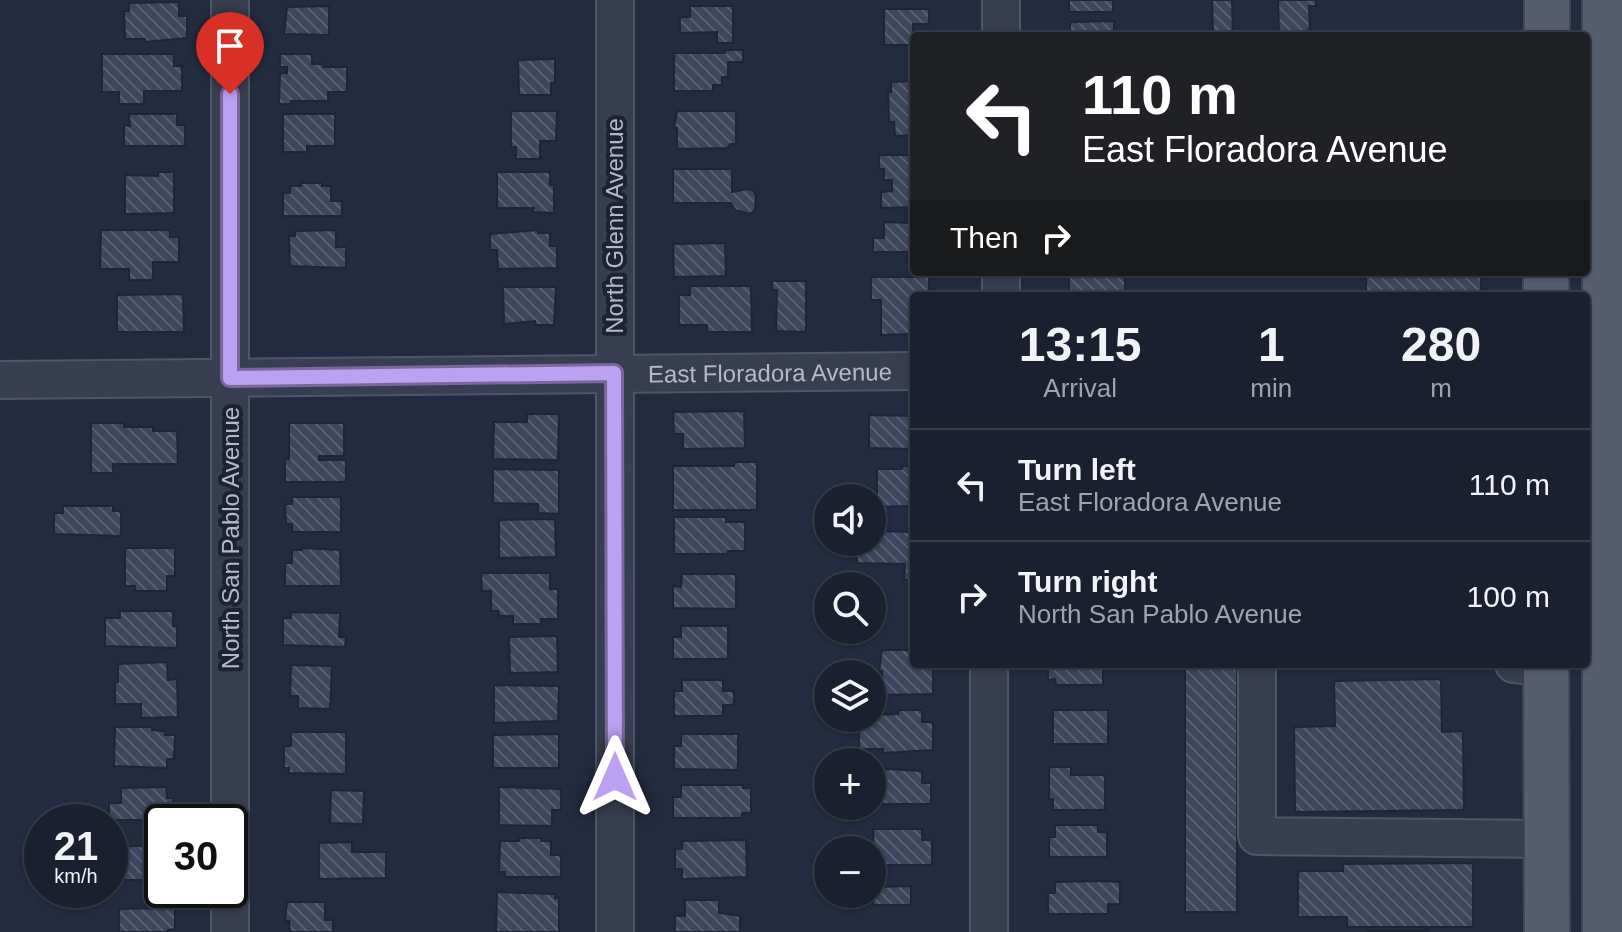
<!DOCTYPE html>
<meta charset="utf-8">
<style>
body{margin:0;font-family:Arial,sans-serif;background:#272d3c;color:#f1f3f6;height:100vh;display:flex;flex-direction:column;font-size:30px;white-space:nowrap}
*{box-sizing:border-box;margin:0}
p{font-size:26px;color:#9fa3ab}
.icon{flex:none;width:44px;height:44px;fill:none;stroke:currentColor;stroke-width:2;stroke-linecap:round;stroke-linejoin:round}
.map{position:relative;flex:1;overflow:hidden}
.drawer{position:absolute;left:910px;top:292px;width:680px;height:376px;display:flex;flex-direction:column;background:#1a2030;border-radius:8px;box-shadow:0 2px 6px #0004,0 0 0 2px #383e4c}
.drawer>*{flex:none}
.banner{position:absolute;left:910px;top:32px;width:680px;height:244px;border-radius:8px;box-shadow:0 2px 6px #0004,0 0 0 2px #383e4c;background:#202124;color:#fff;overflow:hidden}
.fabs{position:absolute;left:814px;top:484px;display:grid;gap:16px}
.fabs a{display:grid;place-items:center;width:72px;height:72px;border-radius:50%;background:#1a2030;box-shadow:0 2px 6px #0004,0 0 0 2px #383e4c;font-size:40px}
.speed{position:absolute;left:24px;top:804px;display:flex;gap:16px;font-size:40px;font-weight:700;text-align:center}
.speed>*{display:grid;place-content:center;width:104px;height:104px;border-radius:50%;background:#1a2030;box-shadow:0 2px 6px #0004,0 0 0 2px #383e4c;line-height:1}
.speed small{font-size:20px;font-weight:400}
.speed .limit{border:4px solid #111;border-radius:12px;background:#fff;color:#111}
.pin{position:absolute;display:grid;place-items:center;width:68px;height:68px;color:#fff;margin:-82px -34px;border-radius:50% 50% 50% 0;rotate:-45deg;box-shadow:0 0 8px #0007}
.pin .icon{rotate:45deg}
.me{position:absolute;width:88px;margin:-44px;rotate:0deg;stroke-linejoin:round;filter:drop-shadow(0 0 6px #0008)}
.turn{display:flex;align-items:center;gap:28px;height:168px;padding:0 40px;font-size:36px}
.turn .icon{width:104px;height:104px;stroke-width:2.5}
.turn b{display:block;font-size:56px;line-height:68px}
.then{display:flex;align-items:center;height:76px;padding:0 40px;background:#0003;gap:16px;font-size:30px}
.eta{display:flex;justify-content:space-evenly;align-items:center;height:136px;text-align:center}
.eta b{font-size:48px;font-weight:800;line-height:56px}
ul{padding:0;list-style:none}
li{display:flex;align-items:center;gap:24px;height:112px;padding:0 40px;border-top:2px solid #383e4c}
li div{flex:1}
li b{display:block;font-size:30px}
li em{font-style:normal}
.map>svg:first-child{display:block}
.building{fill:url(#building-back-hatch);stroke:#1e2536;stroke-width:2}
.lines{fill:none;stroke-linecap:round;stroke-linejoin:round}
.minor-casing{stroke:#4f5667;stroke-width:40}
.major-casing{stroke:#414758;stroke-width:48}
.minor{stroke:#373e4f;stroke-width:36}
.major{stroke:#555d6f;stroke-width:44}
.route-casing{stroke:#7a689d;stroke-width:20}
.route{stroke:#bca0f2;stroke-width:14}
.labels{text-anchor:middle;dominant-baseline:central;stroke-width:8;stroke-linejoin:round;paint-order:stroke}
.street-label{font-size:24px;fill:#b4b9ca;stroke:#1c2334}
</style>
<div class="map">
<svg width="1622" height="932" viewBox="0 0 1622 932">
<defs>
<pattern id="building-back-hatch" width="6" height="6" patternUnits="userSpaceOnUse" patternTransform="scale(2)"><rect width="6" height="6" fill="#3d465d"/><path d="M-1 5l2 2M0 0l6 6M5-1l2 2" fill="none" stroke="#575f73"/></pattern>
</defs>
<rect width="100%" height="100%" fill="#232b40"/>
<!-- building -->
<path class="building" d="M1069 0H1113V12H1069Z
M1212 0H1232L1233 36H1213Z
M1278 0H1316V6H1309L1310 29 1304 32V36H1279Z
M179 2V16H187V38L145 42V39H125L124 11H129V3Z
M329 6V35L284 34 287 7Z
M690 6H733V43H717V32L680 33V17H690Z
M884 9H929V24H913V45H884Z
M1114 21V36H1117H1070V22Z
M725 50H743V62H728V77H722V85H713V91H674V53H725Z
M102 54H174V66H182V91H144V104H119V92H102Z
M280 54H312V64H323V67H347V92H328V101H291V104H279L280 73H287V67H280Z
M555 59V83H551V95H519L518 60Z
M914 81V135L895 136 894 122H889L888 92H891V82Z
M511 111H557L556 141H540V159H516V147H511Z
M677 111H736V144H730L728 148 677 149V128H674Z
M129 114H177V125H185V146H124V125L130 126Z
M283 114H335V146H307V152H283Z
M879 155H914V207L881 208V192L892 191V180H884V169H879Z
M673 169H732V192L747 189 753 190 756 196 755 210 750 214 735 210 731 203H673Z
M158 172H174V213L125 214V175L158 176Z
M497 172H550V185H554V213L533 212 534 208H497Z
M301 183H322V186H331V201H342V216H283V193H290V186H301Z
M884 222 914 223V260H907V252H873V238H884Z
M101 230H170V237H179V262H153V280H129V269H100Z
M336 230V247H346V268L290 266 289 236H295V231Z
M538 230V233H550V246H557V268L498 269 497 250H490V234Z
M725 243 726 276 674 277 673 244Z
M1366 272H1481V296H1366Z
M1069 273H1125V294L1077 296V293H1069Z
M871 277H929V296H914V334L881 335V300H871Z
M772 281H806V332L776 331 777 290H772Z
M690 286H751L752 332H707V325H679V295H690Z
M503 287H556L554 325H535V321L504 324Z
M183 294 184 332H117V295Z
M744 411 745 448 683 449V434H674L673 412Z
M527 414H559L558 460 493 459 494 422H527Z
M869 415 914 416V449L869 448Z
M91 423H124V427H153V431H177L178 464H113V473H91Z
M289 423H344V456H319V460H346V482H285V459H289Z
M734 462H757V510H673V466H734Z
M902 466H914V521L912 506 877 507V469H902Z
M493 469 559 470V514L538 513V504L493 503Z
M292 497H341V532H292V524H286L285 504H292Z
M63 506H113V511H121V536L54 534V513H63Z
M674 517H726V522H745V551H728V554H674Z
M555 519 556 557 499 558V520Z
M872 531 914 532V580H904L905 564 857 563V542H872Z
M125 548H175V576H167V591H135V586H125Z
M302 548 340 550 341 586H285V563H292V550H302Z
M481 573H550V589H558V619H541V624H513V616H499L498 611H491V591H482Z
M682 574H736V609L673 608V586L681 587Z
M120 611H173V626H177V648L105 646V618H120Z
M291 612 340 613 339 637H346L345 647 283 645V618H291Z
M681 626H728V659H673V637H681Z
M557 636 558 672 510 673 509 637Z
M882 650H914V664H923V669H933V694L876 695V679H882V671H879Z
M167 662 168 680 177 679 178 717 141 718V704H115V682H118V664Z
M1048 664H1103V685H1056L1055 679 1048 680Z
M1185 664H1237V912H1185Z
M291 665 332 666 330 709 298 708V696H290Z
M1441 679 1442 732 1463 731 1464 810 1295 812 1294 727 1335 726 1334 681Z
M682 680H723V691H734V705H723V716H674V691H682Z
M494 685 559 686 558 721 494 723Z
M899 710H922V722H933V750L883 753V749H859V718H872V715L898 714Z
M1053 710H1108V744H1053Z
M115 727H152V730L165 731V735H175L174 759H167V768L114 766Z
M291 732H346V774L289 773V768H284V746H291Z
M559 734V768H493V735Z
M681 734H738V770L674 769V746H681Z
M1049 767H1071V775H1105V810H1053V799H1049Z
M888 769 922 771V783H931V804H873V771Z
M681 785H743V788H751V813H742V818H673V797H681Z
M166 787 167 798H173V820H109V803H121V788Z
M499 787 561 789V810H552V826L499 825Z
M331 790 364 791 363 824 330 823Z
M1055 825H1098V832H1107V857H1049V837H1055Z
M873 829H922V840H932V865H874Z
M519 838H541V841H551V855H561V877H505V872H499L500 841H519Z
M746 840 747 877 682 879V869H675V849H682V841Z
M352 842V852H386V878L319 879V843Z
M110 846H162V880H110Z
M1473 863V927H1347V917H1298V871H1343V864Z
M1101 881 1120 882V904H1108V914H1048V893H1055V882Z
M911 886V905H873V887Z
M497 892 555 894V898H559V932H496Z
M685 900H719V913L740 916V932H675V916H685Z
M287 902H325V920H333V932H290L289 921H285Z
M175 908V929L168 930V932H119V909Z
M1368 930H1428V932H1368Z"/>
<g class="lines">
<defs>
<g id="minor">
<path d="M230 0V932"/>
<path d="M615 0V932"/>
<path d="M1001 36V0"/>
<path d="M1001 296V272"/>
<path id="s1" d="M0 380 914 371"/>
<path d="M1257 664V836L1546 839"/>
<path d="M1514 664 1546 667"/>
<path d="M989 932V664"/>
</g>
<path id="major" d="M1605 0V932
M1547 36V0
M1546 296V272
M1546 664 1547 932"/>
</defs>
<!-- minor casing -->
<use href="#minor" class="minor-casing"/>
<!-- major casing -->
<use href="#major" class="major-casing"/>
<!-- minor -->
<use href="#minor" class="minor"/>
<!-- major -->
<use href="#major" class="major"/>
</g>
<g class="lines">
<defs>
<path id="route" d="M230 94V378L614 373 615 777"/>
</defs>
<!-- route casing -->
<use href="#route" class="route-casing"/>
<!-- route -->
<use href="#route" class="route"/>
</g>
<g class="labels">
<!-- street labels -->
<g class="street-label">
<text transform="translate(614 226) rotate(-90)">North Glenn Avenue</text>
<text stroke="none"><textPath href="#s1" startOffset="770">East Floradora Avenue</textPath></text>
<text transform="translate(230 538) rotate(-90)">North San Pablo Avenue</text>
</g>
</g>
</svg>
<div class="fabs">
<a><svg class="icon" aria-label="sound" viewBox="0 0 24 24"><path d="M4 9h4l5-4v14l-5-4H4zM17 9q2 3 0 6"/></svg></a>
<a><svg class="icon" aria-label="search" viewBox="0 0 24 24"><circle cx="10" cy="10" r="6"/><path d="M15 15l6 6"/></svg></a>
<a><svg class="icon" aria-label="layers" viewBox="0 0 24 24"><path d="M12 4l9 5-9 5-9-5zM3 14l9 5 9-5"/></svg></a>
<a>+</a>
<a>−</a>
</div>
<div class="speed"><div>21<small>km/h</small></div><div class="limit">30</div></div>
<div class="pin" style="left:230px;top:94px;background:#d93025"><svg class="icon" aria-label="arrive" viewBox="0 0 24 24"><path d="M6 21V4h12l-3 4 3 4H6"/></svg></div>
<svg class="me" style="left:615px;top:777px" viewBox="-20 -20 40 40"><path d="M0-17L14 15 0 8-14 15z" fill="#bca0f2" stroke="#fff" stroke-width="4"/></svg>
<div class="banner">
<div class="turn"><svg class="icon" aria-label="left" viewBox="0 0 24 24"><path d="M17 20v-9H6M10 6l-5 5 5 5"/></svg><div><b>110 m</b>East Floradora Avenue</div></div>
<div class="then">Then<svg class="icon" aria-label="right" viewBox="0 0 24 24"><path d="M7 20v-9h11M14 6l5 5-5 5"/></svg></div>
</div>
<section class="drawer">
<div class="eta">
<div><b>13:15</b><p>Arrival</p></div>
<div><b>1</b><p>min</p></div>
<div><b>280</b><p>m</p></div>
</div>
<ul>
<li><svg class="icon" aria-label="left" viewBox="0 0 24 24"><path d="M17 20v-9H6M10 6l-5 5 5 5"/></svg><div><b>Turn left</b><p>East Floradora Avenue</p></div><em>110 m</em></li>
<li><svg class="icon" aria-label="right" viewBox="0 0 24 24"><path d="M7 20v-9h11M14 6l5 5-5 5"/></svg><div><b>Turn right</b><p>North San Pablo Avenue</p></div><em>100 m</em></li>
</ul>
</section>
</div>
